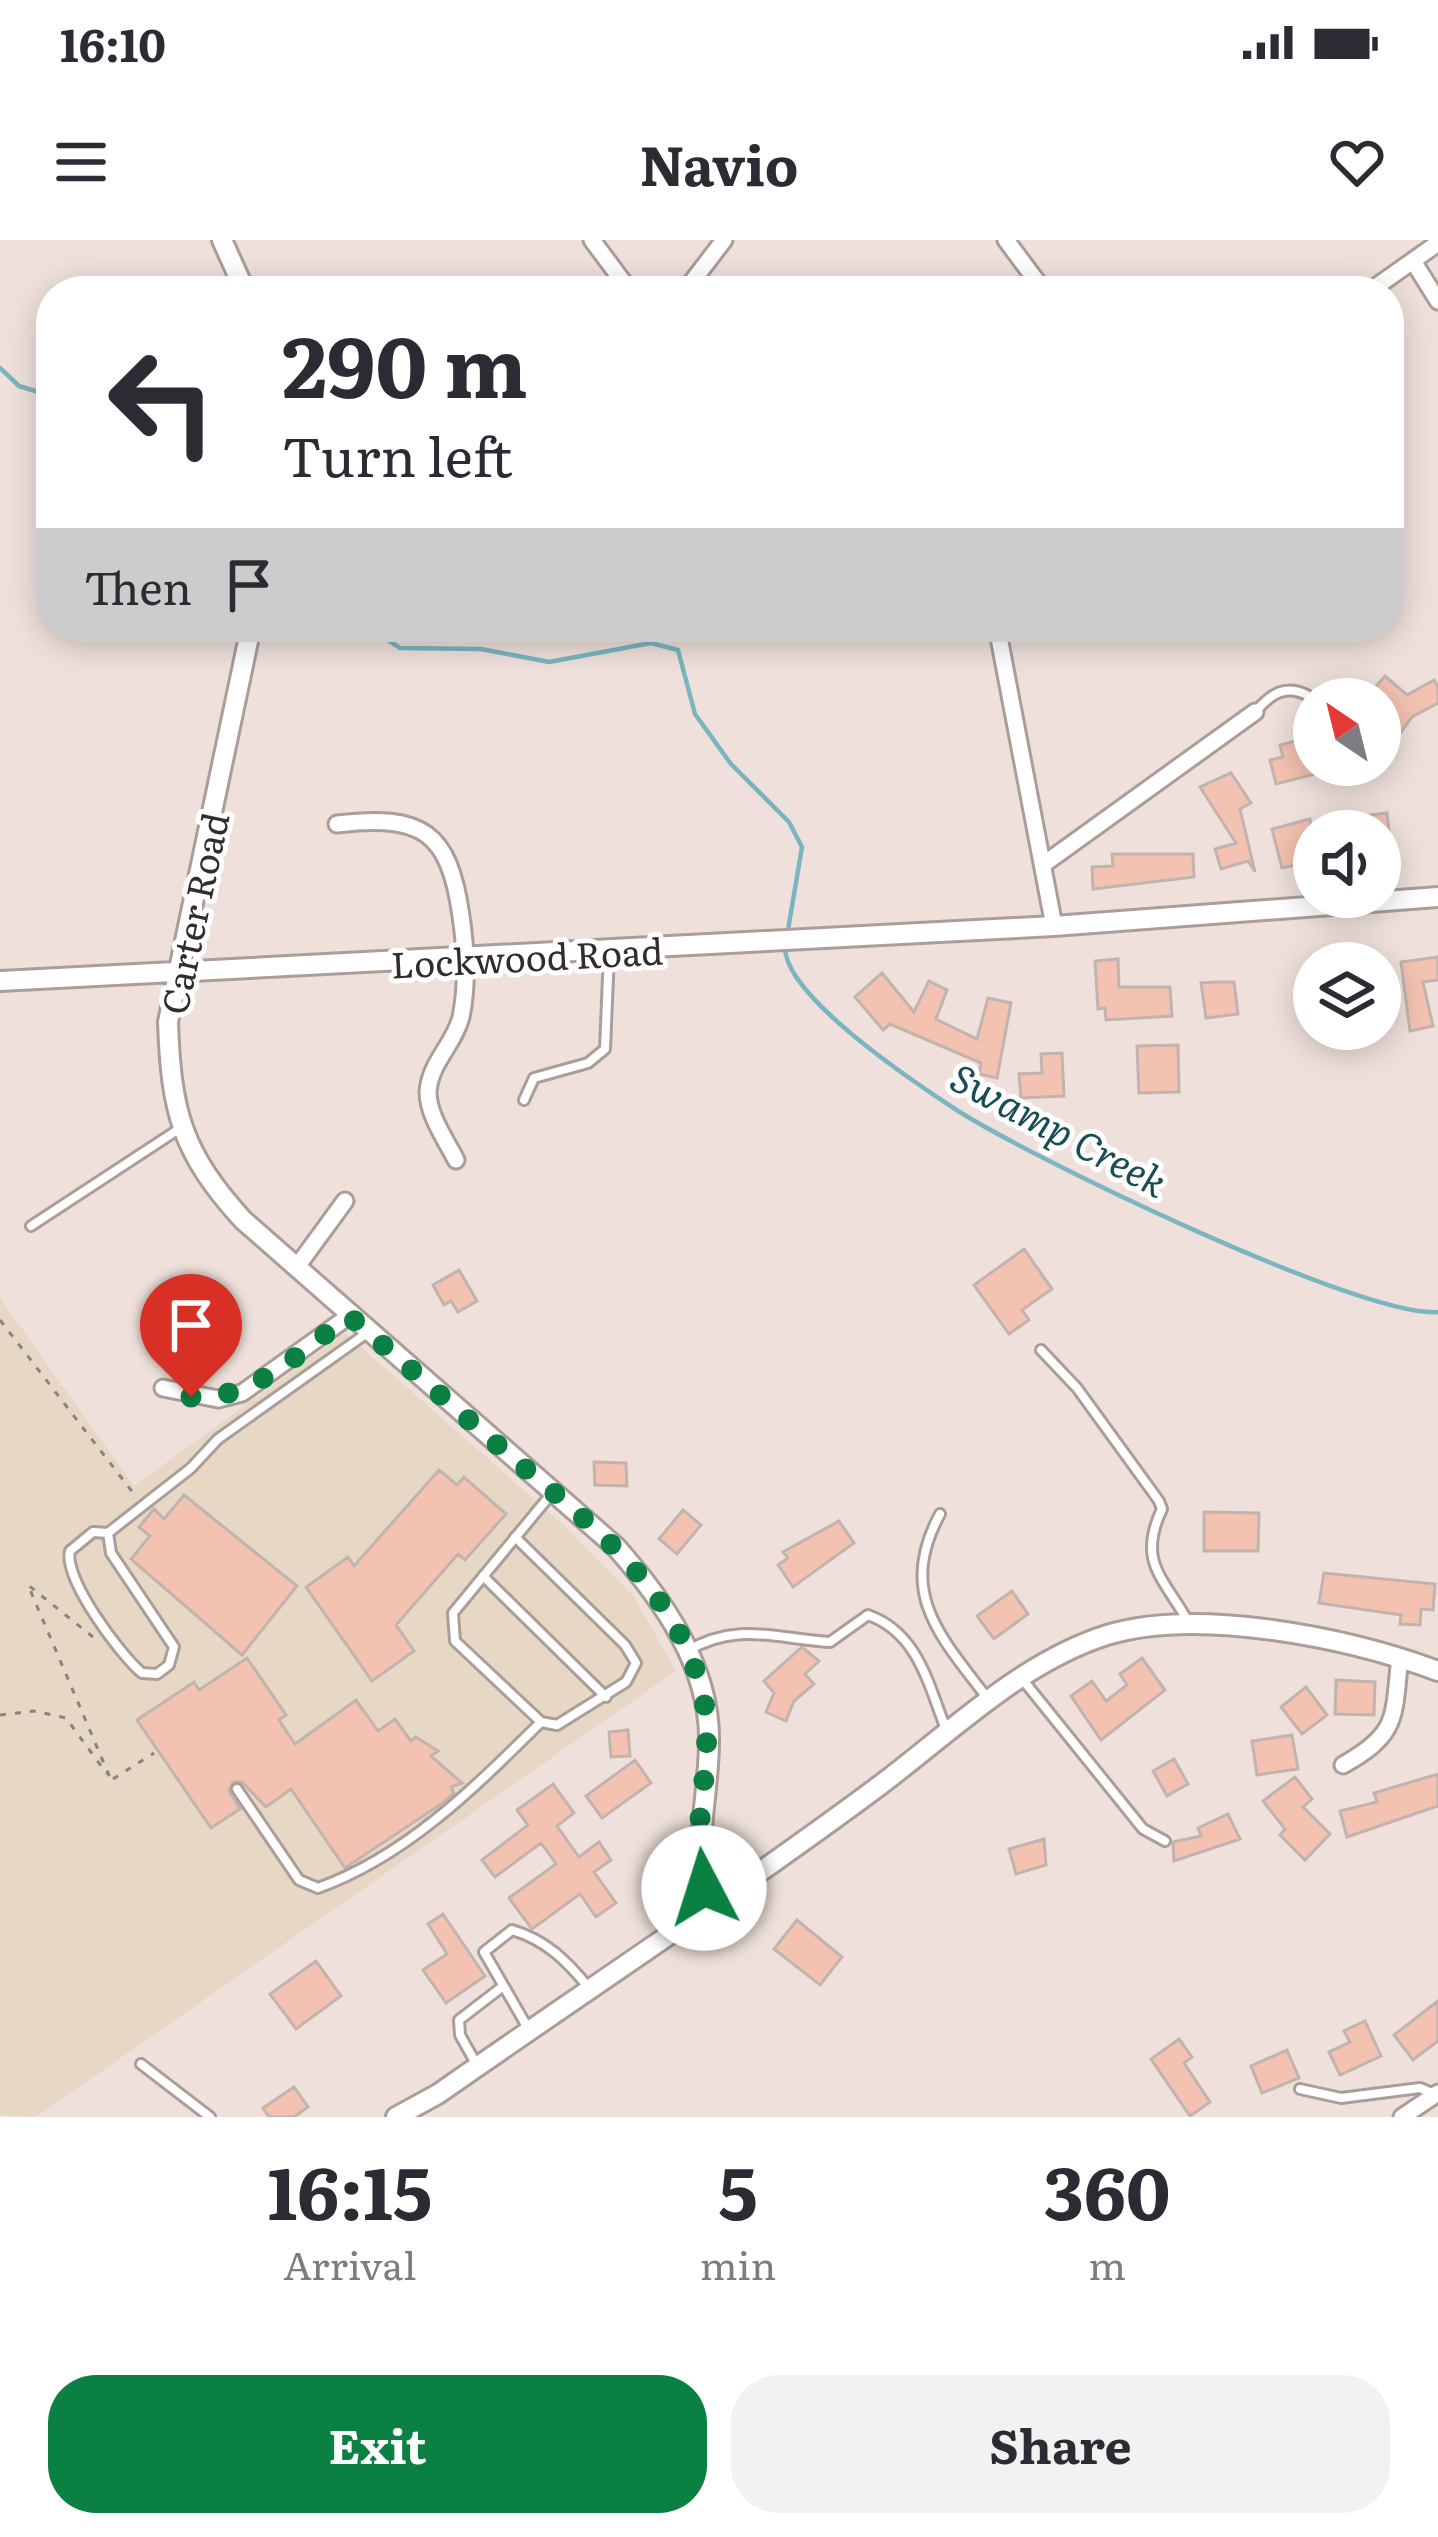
<!DOCTYPE html>
<style>
body{margin:0;font-family:Literata,serif;background:#f2f2f3;color:#2b2b33;height:100vh;display:flex;flex-direction:column;font-size:45px;white-space:nowrap}
*{box-sizing:border-box;margin:0}
p{font-size:39px;color:#7c7c81}
.icon{flex:none;width:66px;height:66px;fill:none;stroke:currentColor;stroke-width:2;stroke-linecap:round;stroke-linejoin:round}
.map{position:relative;height:1877px;overflow:hidden}
.sheet{display:flex;flex-direction:column;background:#fff;flex:1}
.sheet>*{flex:none}
.guide{position:absolute;left:36px;top:36px;width:1368px;height:366px;border-radius:48px;box-shadow:0 6px 30px #0003;background:#fff;color:#2b2b33;overflow:hidden}
.needle{width:78px;rotate:325deg}
.tools{position:absolute;left:1293px;top:438px;display:grid;gap:24px}
.tools a{display:grid;place-items:center;width:108px;height:108px;border-radius:50%;background:#fff;box-shadow:0 6px 30px #0003;font-size:60px}
.pin{position:absolute;display:grid;place-items:center;width:102px;height:102px;color:#fff;margin:-123px -51px;border-radius:50% 50% 50% 0;rotate:-45deg;box-shadow:0 0 12px #0007}
.pin .icon{rotate:45deg}
.me{position:absolute;width:132px;margin:-66px;rotate:355deg;stroke-linejoin:round;filter:drop-shadow(0 0 9px #0008)}
.turn{display:flex;align-items:center;gap:42px;height:252px;padding:0 48px;font-size:54px}
.turn .icon{width:156px;height:156px;stroke-width:2.5}
.turn b{display:block;font-size:84px;line-height:102px}
.then{display:flex;align-items:center;height:114px;padding:0 48px;background:#0003;gap:24px;font-size:45px}
.eta{display:flex;justify-content:space-evenly;align-items:center;height:204px;text-align:center}
.eta b{font-size:72px;font-weight:700;line-height:84px}
.cta{display:flex;gap:24px;margin-top:auto;padding:24px 48px}
.cta a{flex:1;height:138px;border-radius:48px;background:#0b8043;color:#fff;font-size:48px;font-weight:700;line-height:138px;text-align:center}
.cta a+a{background:#f2f2f3;color:#2b2b33}
.status{display:flex;justify-content:space-between;align-items:center;height:84px;padding:0 60px;background:#fff;direction:ltr}
.status svg{height:33px;fill:currentColor}
header{display:flex;justify-content:space-between;align-items:center;height:156px;padding:0 48px;background:#fff;font-size:54px;font-weight:700}
.map>svg:first-child{display:block}
.education{fill:#e6d8c5}
.lines{fill:none;stroke-linecap:round;stroke-linejoin:round}
.stream{stroke:#7bb5c0;stroke-width:4.5}
.building{fill:#f4c2b0;stroke:#c2b3ae;stroke-width:3}
.service-casing{stroke:#ab9d98;stroke-width:14}
.minor-casing{stroke:#ab9d98;stroke-width:21}
.tertiary-casing{stroke:#ab9d98;stroke-width:24}
.path{stroke:#8c827e;stroke-width:3;stroke-dasharray:6 9;stroke-linecap:butt}
.service{stroke:#fff;stroke-width:8}
.minor{stroke:#fff;stroke-width:15}
.tertiary{stroke:#fff;stroke-width:18}
.route{stroke:#0b8043;stroke-width:21;stroke-dasharray:0 37.8}
.labels{text-anchor:middle;dominant-baseline:central;stroke-width:10;stroke-linejoin:round;paint-order:stroke}
.street-label{font-size:36px;fill:#322c2a;stroke:#fff}
.water-label{font-size:39px;font-style:italic;fill:#194d55;stroke:#fff}
</style>
<div class="status"><b>16:10</b><svg viewBox="0 0 49 12"><path d="M0 12V9h3v3zM5 12V6h3v6zM10 12V3h3v9zM15 12V0h3v12zM26 1h20v11H26zM47 4h2v5h-2z"/></svg></div>
<header><svg class="icon" aria-label="menu" viewBox="0 0 24 24"><path d="M4 6h16M4 12h16M4 18h16"/></svg>Navio<svg class="icon" aria-label="heart" viewBox="0 0 24 24"><path d="M12 20l-8-8c-3-5 5-10 8-4 3-6 11-1 8 4z"/></svg></header>
<div class="map">
<svg width="1438" height="1877" viewBox="0 0 1438 1877">
<rect width="100%" height="100%" fill="#efe0db"/>
<!-- education -->
<path class="education" d="M0 1058 134 1246 345 1093 568 1289 634 1357 676 1431 36 1877 0 1875Z"/>
<g class="lines">
<!-- stream -->
<path class="stream" d="M0 128 19 146 51 156
M368 387 400 408 481 409 549 422 651 403 678 410 695 474 731 524 789 582 802 607 787 696
M785 707C784 755 911 840 952 867 1024 915 1364 1079 1438 1072"/>
</g>
<!-- building -->
<path class="building" d="M1385 436 1407 455 1434 440 1438 447V463L1412 477 1396 499 1380 487V459H1365Z
M1306 498 1315 534 1276 544 1270 520 1283 517 1280 505Z
M1231 533 1251 563 1240 569 1255 632 1248 621 1221 629 1215 609 1236 603 1200 547Z
M1387 573 1389 591H1348L1346 578Z
M1310 579 1314 609 1305 612 1307 623 1282 628 1272 589Z
M1112 614H1193L1194 637 1093 649 1092 627 1113 626Z
M1438 717V740L1423 742 1433 786 1410 791 1401 722Z
M1118 719 1119 747H1170L1172 776 1106 780 1105 768 1098 769 1095 721Z
M882 733 914 772 929 741 947 750 936 779 977 799 988 758 1011 763 997 838 979 834 981 823 890 784 883 790 855 757Z
M1217 742H1234L1238 774 1206 778 1201 743Z
M1178 805 1179 852 1139 853 1137 806Z
M1062 813 1064 856 1021 858 1019 834 1042 833 1041 814Z
M1024 1009 1052 1049 1022 1070 1029 1080 1009 1094 974 1045Z
M459 1030 477 1061 458 1072 451 1061 444 1065 433 1045Z
M594 1222 626 1223 627 1246 595 1245Z
M439 1230 457 1245 464 1237 506 1274 465 1320 458 1314 396 1385 414 1411 372 1441 306 1347 348 1317 354 1326Z
M184 1255 297 1346 242 1415 131 1319 150 1296 139 1287 154 1269 164 1279Z
M683 1270 701 1285 677 1314 659 1299Z
M1204 1272 1259 1273 1258 1311H1204Z
M839 1281 854 1303 793 1347 778 1325 788 1318 783 1312Z
M1324 1333 1435 1344 1433 1370 1421 1369 1420 1385 1400 1384 1401 1375 1319 1363Z
M1012 1351 1028 1374 994 1399 977 1376Z
M802 1407 819 1421 805 1434 814 1444 794 1461 786 1481 766 1472 774 1453 764 1441Z
M247 1418 286 1475 279 1480 295 1504 356 1460 378 1491 395 1479 411 1501 416 1497 438 1511 431 1516 462 1543 451 1547 454 1553 441 1564 345 1628 291 1549 266 1567 242 1542H233L229 1551 240 1569 211 1588 137 1480 194 1442 199 1450Z
M1142 1418 1165 1450 1101 1500 1071 1456 1092 1441 1106 1461 1127 1445 1120 1434Z
M1336 1440 1375 1442 1374 1475 1335 1474Z
M1306 1447 1327 1475 1302 1494 1281 1467Z
M628 1490 630 1516 611 1517 609 1492Z
M1292 1495 1298 1529 1257 1535 1252 1501Z
M1174 1519 1188 1544 1167 1556 1153 1531Z
M635 1520 651 1543 602 1578 586 1556Z
M1438 1534V1566L1347 1597 1340 1571 1377 1562 1374 1553Z
M1295 1537 1312 1559 1303 1567 1330 1594 1305 1620 1280 1595 1285 1589 1263 1561Z
M553 1544 574 1573 557 1586 579 1617 599 1602 611 1620 594 1632 616 1663 596 1677 580 1654 532 1689 509 1658 556 1624 541 1603 495 1637 482 1620 528 1585 517 1570Z
M1228 1574 1240 1599 1174 1621 1173 1602 1201 1596 1198 1588Z
M1044 1599 1046 1625 1016 1634 1009 1609Z
M443 1674 485 1736 446 1763 423 1730 447 1714 428 1684Z
M797 1680 842 1717 820 1745 774 1709Z
M316 1721 341 1756 296 1789 270 1754Z
M1438 1761V1801L1413 1820 1394 1795Z
M1365 1781 1381 1816 1340 1835 1329 1812 1350 1802 1344 1791Z
M1179 1799 1192 1817 1184 1823 1210 1862 1190 1876 1151 1819Z
M1287 1810 1299 1838 1262 1853 1251 1826Z
M294 1847 308 1867 294 1877H269L263 1868Z"/>
<g class="lines">
<defs>
<path id="service" d="M1256 471C1271 454 1285 444 1307 455L1314 469
M524 860 534 838 588 823 605 809 609 713
M31 986 179 889
M1041 1110 1077 1148 1159 1261 1162 1269C1137 1322 1163 1337 1189 1383
M940 1274C897 1353 940 1396 988 1459
M108 1293 111 1313 174 1407 169 1425 157 1434 142 1433C120 1415 63 1338 70 1311L93 1292 108 1293 191 1228 218 1199 367 1093
M515 1297 625 1405 636 1423 626 1442 557 1485 541 1482 455 1401 453 1373 552 1253
M483 1336 606 1457
M687 1411C738 1381 776 1399 830 1402L868 1375C919 1393 929 1447 947 1492
M1023 1440 1143 1589 1165 1601
M237 1549 299 1640 318 1648C407 1616 475 1547 541 1482
M529 1790 484 1712 512 1690C546 1700 567 1721 589 1748
M141 1824 210 1877
M478 1827 460 1795 459 1780 502 1747
M1300 1849 1341 1858 1420 1848 1434 1854"/>
<path id="minor" d="M592 0 630 51
M1006 0 1044 51
M1413 21 1438 61
M685 51 724 0
M1370 51 1438 3
M997 387 1054 686
M337 584C422 574 449 591 461 676 466 710 468 743 461 777 454 805 430 822 428 852 428 875 446 900 456 920
M1044 624 1255 472
M296 1028 345 961
M163 1148 218 1159 242 1153 349 1076
M1343 1525C1400 1493 1393 1477 1400 1417
M1402 1877 1438 1853"/>
<path id="tertiary" d="M222 0 245 51
M251 387 168 782C171 872 182 913 243 980L616 1307C663 1360 711 1428 709 1503 708 1568 692 1601 709 1667
M0 741 1054 686 1438 657
M396 1877 438 1854C585 1751 735 1653 879 1546 950 1493 1021 1422 1107 1395 1199 1367 1349 1398 1438 1431"/>
</defs>
<!-- service casing -->
<use href="#service" class="service-casing"/>
<!-- minor casing -->
<use href="#minor" class="minor-casing"/>
<!-- tertiary casing -->
<use href="#tertiary" class="tertiary-casing"/>
<!-- path -->
<path class="path" d="M0 1080 137 1258
M93 1397 28 1345 111 1540
M0 1475 34 1471 66 1478 107 1534
M113 1539 154 1513"/>
<!-- service -->
<use href="#service" class="service"/>
<!-- minor -->
<use href="#minor" class="minor"/>
<!-- tertiary -->
<use href="#tertiary" class="tertiary"/>
</g>
<g class="lines">
<!-- route -->
<path class="route" d="M191 1157C253 1161 301 1111 349 1076 400 1119 450 1164 501 1208 578 1274 668 1338 699 1441 721 1511 687 1579 704 1648"/>
</g>
<g class="labels">
<!-- street labels -->
<g class="street-label">
<text transform="translate(193 673) rotate(-78)">Carter Road</text>
<text transform="translate(527 716) rotate(-3)">Lockwood Road</text>
</g>
<!-- water labels -->
<g class="water-label">
<text transform="translate(1060 888) rotate(28)">Swamp Creek</text>
</g>
</g>
</svg>
<div class="tools">
<a><svg class="needle" viewBox="-14 -14 28 28"><path d="M0-13l5 13h-10z" fill="#e53935"/><path d="M0 13l5-13h-10z" fill="#7c7c81"/></svg></a>
<a><svg class="icon" aria-label="sound" viewBox="0 0 24 24"><path d="M4 9h4l5-4v14l-5-4H4zM17 9q2 3 0 6"/></svg></a>
<a><svg class="icon" aria-label="layers" viewBox="0 0 24 24"><path d="M12 4l9 5-9 5-9-5zM3 14l9 5 9-5"/></svg></a>
</div>
<div class="pin" style="left:191px;top:1157px;background:#d93025"><svg class="icon" aria-label="arrive" viewBox="0 0 24 24"><path d="M6 21V4h12l-3 4 3 4H6"/></svg></div>
<svg class="me" style="left:704px;top:1648px" viewBox="-20 -20 40 40"><circle r="19" fill="#fff"/><path d="M0-13L10 11 0 6-10 11z" fill="#0b8043"/></svg>
<div class="guide">
<div class="turn"><svg class="icon" aria-label="left" viewBox="0 0 24 24"><path d="M17 20v-9H6M10 6l-5 5 5 5"/></svg><div><b>290 m</b>Turn left</div></div>
<div class="then">Then<svg class="icon" aria-label="arrive" viewBox="0 0 24 24"><path d="M6 21V4h12l-3 4 3 4H6"/></svg></div>
</div>
</div>
<section class="sheet">
<div class="eta">
<div><b>16:15</b><p>Arrival</p></div>
<div><b>5</b><p>min</p></div>
<div><b>360</b><p>m</p></div>
</div>
<div class="cta"><a>Exit</a><a>Share</a></div>
</section>
